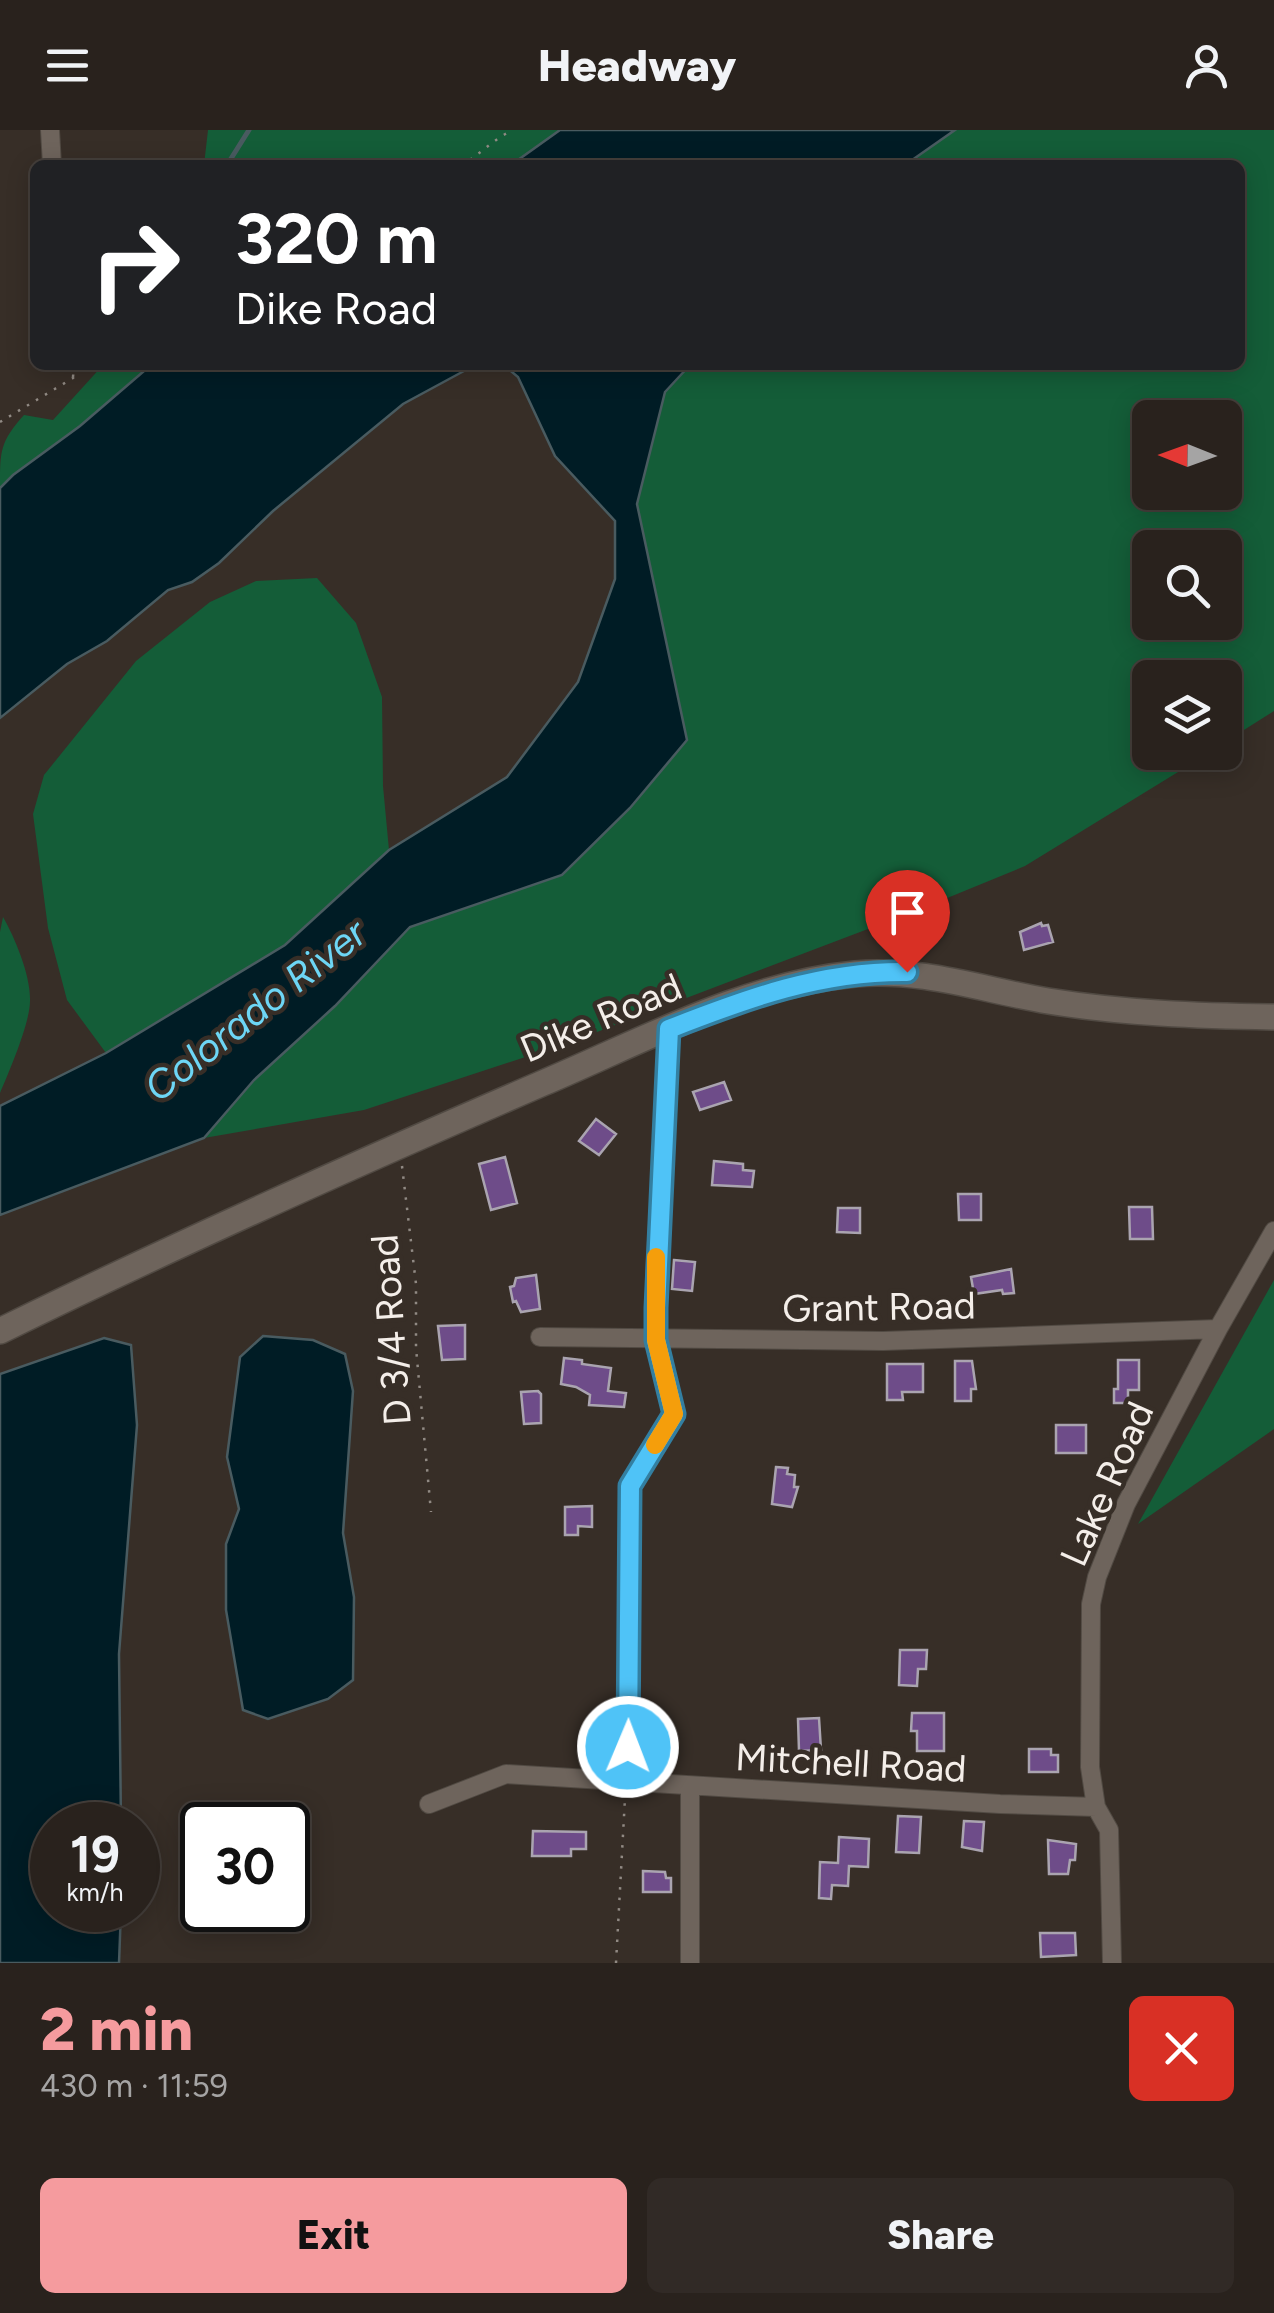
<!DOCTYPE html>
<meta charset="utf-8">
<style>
body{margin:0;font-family:Figtree,sans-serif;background:#312a26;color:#f1f3f6;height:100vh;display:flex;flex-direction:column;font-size:38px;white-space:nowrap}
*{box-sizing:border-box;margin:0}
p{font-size:32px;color:#a5a4a4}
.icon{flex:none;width:55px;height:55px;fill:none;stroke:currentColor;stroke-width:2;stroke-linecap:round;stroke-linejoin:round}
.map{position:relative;height:1833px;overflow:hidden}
.side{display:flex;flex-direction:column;background:#29221d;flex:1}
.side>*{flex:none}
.top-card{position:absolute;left:30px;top:30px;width:1215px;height:210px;border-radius:15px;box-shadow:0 5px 25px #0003,0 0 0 2px #453f3b;background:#202124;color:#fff;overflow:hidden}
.needle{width:65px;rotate:271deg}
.fabs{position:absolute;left:1132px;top:270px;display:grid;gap:20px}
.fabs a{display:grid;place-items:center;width:110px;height:110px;border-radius:15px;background:#29221d;box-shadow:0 5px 25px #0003,0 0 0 2px #453f3b;font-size:50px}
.speed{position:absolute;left:30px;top:1672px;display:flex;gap:20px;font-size:50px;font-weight:700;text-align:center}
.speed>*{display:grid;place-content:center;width:130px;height:130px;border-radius:50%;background:#29221d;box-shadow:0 5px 25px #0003,0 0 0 2px #453f3b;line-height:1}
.speed small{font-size:25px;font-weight:400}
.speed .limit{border:5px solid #111;border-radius:15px;background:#fff;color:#111}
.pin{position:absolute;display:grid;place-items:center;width:85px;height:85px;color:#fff;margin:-102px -42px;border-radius:50% 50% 50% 0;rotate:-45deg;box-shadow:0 0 10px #0007}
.pin .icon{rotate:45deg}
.me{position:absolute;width:110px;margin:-55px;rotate:1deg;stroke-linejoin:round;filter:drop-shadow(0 0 8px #0008)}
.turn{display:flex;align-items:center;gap:35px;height:210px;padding:0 40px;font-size:45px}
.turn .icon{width:130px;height:130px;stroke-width:2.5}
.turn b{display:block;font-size:70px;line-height:85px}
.round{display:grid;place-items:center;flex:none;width:105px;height:105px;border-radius:15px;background:#312a26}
.headline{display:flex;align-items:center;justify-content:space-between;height:170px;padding:0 40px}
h1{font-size:60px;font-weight:800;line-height:75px;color:#f59b9e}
.action{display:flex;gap:20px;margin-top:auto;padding:20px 40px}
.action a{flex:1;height:115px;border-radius:15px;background:#f59b9e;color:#111;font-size:40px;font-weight:800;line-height:115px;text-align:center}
.action a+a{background:#312a26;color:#f1f3f6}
header{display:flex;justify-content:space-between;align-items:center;height:130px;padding:0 40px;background:#29221d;font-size:45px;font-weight:800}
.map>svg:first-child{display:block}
.green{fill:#145d38;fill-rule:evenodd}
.water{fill:#001c25;stroke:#495b60;stroke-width:2.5}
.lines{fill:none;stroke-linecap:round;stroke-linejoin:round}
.stream{stroke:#495b60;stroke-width:5}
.building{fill:#6e4c89;stroke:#aaa4b0;stroke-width:2.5}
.street-casing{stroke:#514a43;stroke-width:20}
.secondary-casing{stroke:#514a43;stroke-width:28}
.path{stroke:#918a84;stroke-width:2.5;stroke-dasharray:2.5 8;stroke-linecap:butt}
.street{stroke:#6e645c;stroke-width:18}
.secondary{stroke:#6e645c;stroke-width:25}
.route-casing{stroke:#337fa1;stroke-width:25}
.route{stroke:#4fc3f7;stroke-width:18}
.slow{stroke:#f59e0b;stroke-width:18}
.labels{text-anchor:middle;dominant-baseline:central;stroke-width:9;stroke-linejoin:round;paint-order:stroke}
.street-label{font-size:38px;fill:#f4eee9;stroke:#372e27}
.water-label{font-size:40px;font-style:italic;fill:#6dd6f5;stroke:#372e27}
</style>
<header><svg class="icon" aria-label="menu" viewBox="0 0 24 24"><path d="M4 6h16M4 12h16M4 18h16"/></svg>Headway<svg class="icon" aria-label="person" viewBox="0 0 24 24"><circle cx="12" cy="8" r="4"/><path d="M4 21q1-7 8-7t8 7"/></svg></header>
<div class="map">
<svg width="1274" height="1833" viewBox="0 0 1274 1833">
<rect width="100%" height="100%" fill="#372e27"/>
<!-- green -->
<path class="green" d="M208 0H560L511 35H204Z
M955 0H1274V581L1225 612V548H1150V622L1209 623 1025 736 918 780 568 913 364 980 204 1008 254 950 335 876 410 797 562 745 630 678 686 610 637 374 665 262 690 235H1240V35H905ZM1150 288H1225V362H1150ZM1150 418H1225V492H1150Z
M103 235H151L80 296 13 345 0 358C0 320 0 312 24 285L53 290Z
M317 448 356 493 382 567 383 656 389 720 285 815 106 923 67 870 48 798 33 684 44 645 136 531 210 472 256 451Z
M3 787C15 808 31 846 30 871 30 893 9 942 0 963V802Z
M1274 1150V1299L1138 1394Z"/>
<!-- water -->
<path class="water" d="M560 0H955L905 35H511Z
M151 235H475L403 274 273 381 219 433 192 452 168 460 107 511 67 534 0 588V358L13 345 80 296Z
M494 235H690L665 262 637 374 687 610 630 678 562 745 410 797 335 876 254 950 204 1008 0 1085V976L106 923 285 815 389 720 507 647 578 552 615 449V391L555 326 518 247 505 236Z
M263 1206 313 1210 345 1224 353 1261 343 1403 354 1467 353 1550 328 1569 268 1589 243 1580 226 1480V1414L239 1379 227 1327 240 1227Z
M104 1208 131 1215 137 1295 119 1524 121 1695H52V1780H121L119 1833H0V1244Z"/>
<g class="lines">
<!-- stream -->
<path class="stream" d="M227 35 249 0"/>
</g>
<!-- building -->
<path class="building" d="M1041 793 1042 796 1048 795 1053 812 1024 820 1020 802Z
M724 952 731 970 700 980 693 962Z
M596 989 616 1004 599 1025 579 1011Z
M505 1027 517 1073 491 1080 479 1034Z
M714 1031 743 1034V1040L754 1041 752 1057 712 1055Z
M958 1064H981V1090H959Z
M1129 1077H1152L1153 1109H1130Z
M838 1078H860V1103L837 1102Z
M674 1130 695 1132 692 1161 672 1159Z
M1011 1139 1014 1163 1003 1164 1002 1160 974 1164 971 1147Z
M536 1145 540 1179 521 1182 516 1171 513 1172 510 1157 514 1156 516 1148Z
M465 1195V1229L442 1230 438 1196Z
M564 1228 582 1230V1234L611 1238 608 1261 626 1263 624 1277 589 1275 590 1265 576 1257 561 1254Z
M1118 1230H1139V1260H1128V1273H1114V1259H1118Z
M955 1231H972L976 1259H971V1271H955Z
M887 1234H923V1262H902L903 1270H887Z
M538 1261 541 1264V1293L524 1294 521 1262Z
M1056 1295H1086V1323H1056Z
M776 1337 788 1338 787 1344 795 1345 794 1357H798L792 1377 772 1374Z
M592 1376V1397L578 1396V1405H565V1377Z
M900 1520H927L926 1539H918L917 1556 899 1555Z
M912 1583H944V1621H917V1601H911Z
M819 1588 821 1620 799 1621 798 1589Z
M1029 1619H1051V1625H1058V1642H1029Z
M898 1686 921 1687 919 1723 896 1722Z
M964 1691 984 1692 982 1721 962 1717Z
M533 1701 586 1702V1719H571V1726H532Z
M839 1707 869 1709 868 1737 849 1736 848 1756 832 1755 831 1769 819 1768 820 1732 838 1733Z
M1048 1710 1076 1714 1075 1730H1070L1068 1744H1049Z
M643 1741 665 1742 666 1748H671V1762H643Z
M1040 1803H1075L1076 1825 1041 1827Z"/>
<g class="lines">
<defs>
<path id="street" d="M50 0 52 35
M540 1207 883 1211 1218 1199
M627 1652 630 1356 674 1284 656 1211 655 1146 669 899
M429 1674 506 1644 1000 1674 1096 1677
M690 1833V1656
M1112 1833 1109 1700 1096 1677 1090 1637 1091 1474 1097 1447 1126 1374 1218 1199 1274 1101"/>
<path id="secondary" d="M0 1201C179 1113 360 1032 543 953 642 911 746 854 855 844 922 838 983 860 1048 871 1123 883 1198 886 1274 887"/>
</defs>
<!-- street casing -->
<use href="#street" class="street-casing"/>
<!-- secondary casing -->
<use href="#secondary" class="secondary-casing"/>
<!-- path -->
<path class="path" d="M461 35C480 25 493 9 513 0
M73 247 74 235
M0 292 73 248 85 235
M402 1036 416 1154V1218L431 1382
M616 1833 625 1668"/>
<!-- street -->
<use href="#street" class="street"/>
<!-- secondary -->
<use href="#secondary" class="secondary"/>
</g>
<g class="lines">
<defs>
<path id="route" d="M628 1617 630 1356 674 1284 656 1210V1178L669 899C748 868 821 841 907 842"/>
</defs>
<!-- route casing -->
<use href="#route" class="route-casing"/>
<!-- route -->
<use href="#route" class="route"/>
<!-- slow -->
<path class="slow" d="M655 1315 674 1284 656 1210V1127"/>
</g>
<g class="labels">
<!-- street labels -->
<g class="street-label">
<text transform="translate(601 888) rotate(-23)">Dike Road</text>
<text transform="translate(879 1177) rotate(-1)">Grant Road</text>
<text transform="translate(391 1200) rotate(-94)">D 3/4 Road</text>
<text transform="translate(1107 1354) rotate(-66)">Lake Road</text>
<text transform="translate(851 1633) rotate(3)">Mitchell Road</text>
</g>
<!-- water labels -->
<g class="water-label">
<text transform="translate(255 880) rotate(-38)">Colorado River</text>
</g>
</g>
</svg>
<div class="fabs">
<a><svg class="needle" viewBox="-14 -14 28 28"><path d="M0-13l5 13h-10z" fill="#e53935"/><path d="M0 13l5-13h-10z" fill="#a5a4a4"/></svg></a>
<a><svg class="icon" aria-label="search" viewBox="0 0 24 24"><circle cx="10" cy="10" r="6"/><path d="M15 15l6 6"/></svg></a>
<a><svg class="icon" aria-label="layers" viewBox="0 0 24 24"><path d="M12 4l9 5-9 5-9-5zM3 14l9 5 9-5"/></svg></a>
</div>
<div class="speed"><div>19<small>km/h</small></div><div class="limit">30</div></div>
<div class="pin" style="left:907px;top:842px;background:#d93025"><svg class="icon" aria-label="arrive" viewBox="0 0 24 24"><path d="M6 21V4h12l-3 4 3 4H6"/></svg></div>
<svg class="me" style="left:628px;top:1617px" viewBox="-20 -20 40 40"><circle r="17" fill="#4fc3f7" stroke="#fff" stroke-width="3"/><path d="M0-11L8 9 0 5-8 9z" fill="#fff"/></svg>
<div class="top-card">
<div class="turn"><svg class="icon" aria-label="right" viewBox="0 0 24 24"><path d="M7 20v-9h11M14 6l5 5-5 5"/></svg><div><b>320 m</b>Dike Road</div></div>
</div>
</div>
<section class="side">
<div class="headline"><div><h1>2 min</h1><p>430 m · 11:59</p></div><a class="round" style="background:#d93025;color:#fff"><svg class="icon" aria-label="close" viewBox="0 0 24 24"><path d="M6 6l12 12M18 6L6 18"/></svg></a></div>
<div class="action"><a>Exit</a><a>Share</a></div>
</section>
